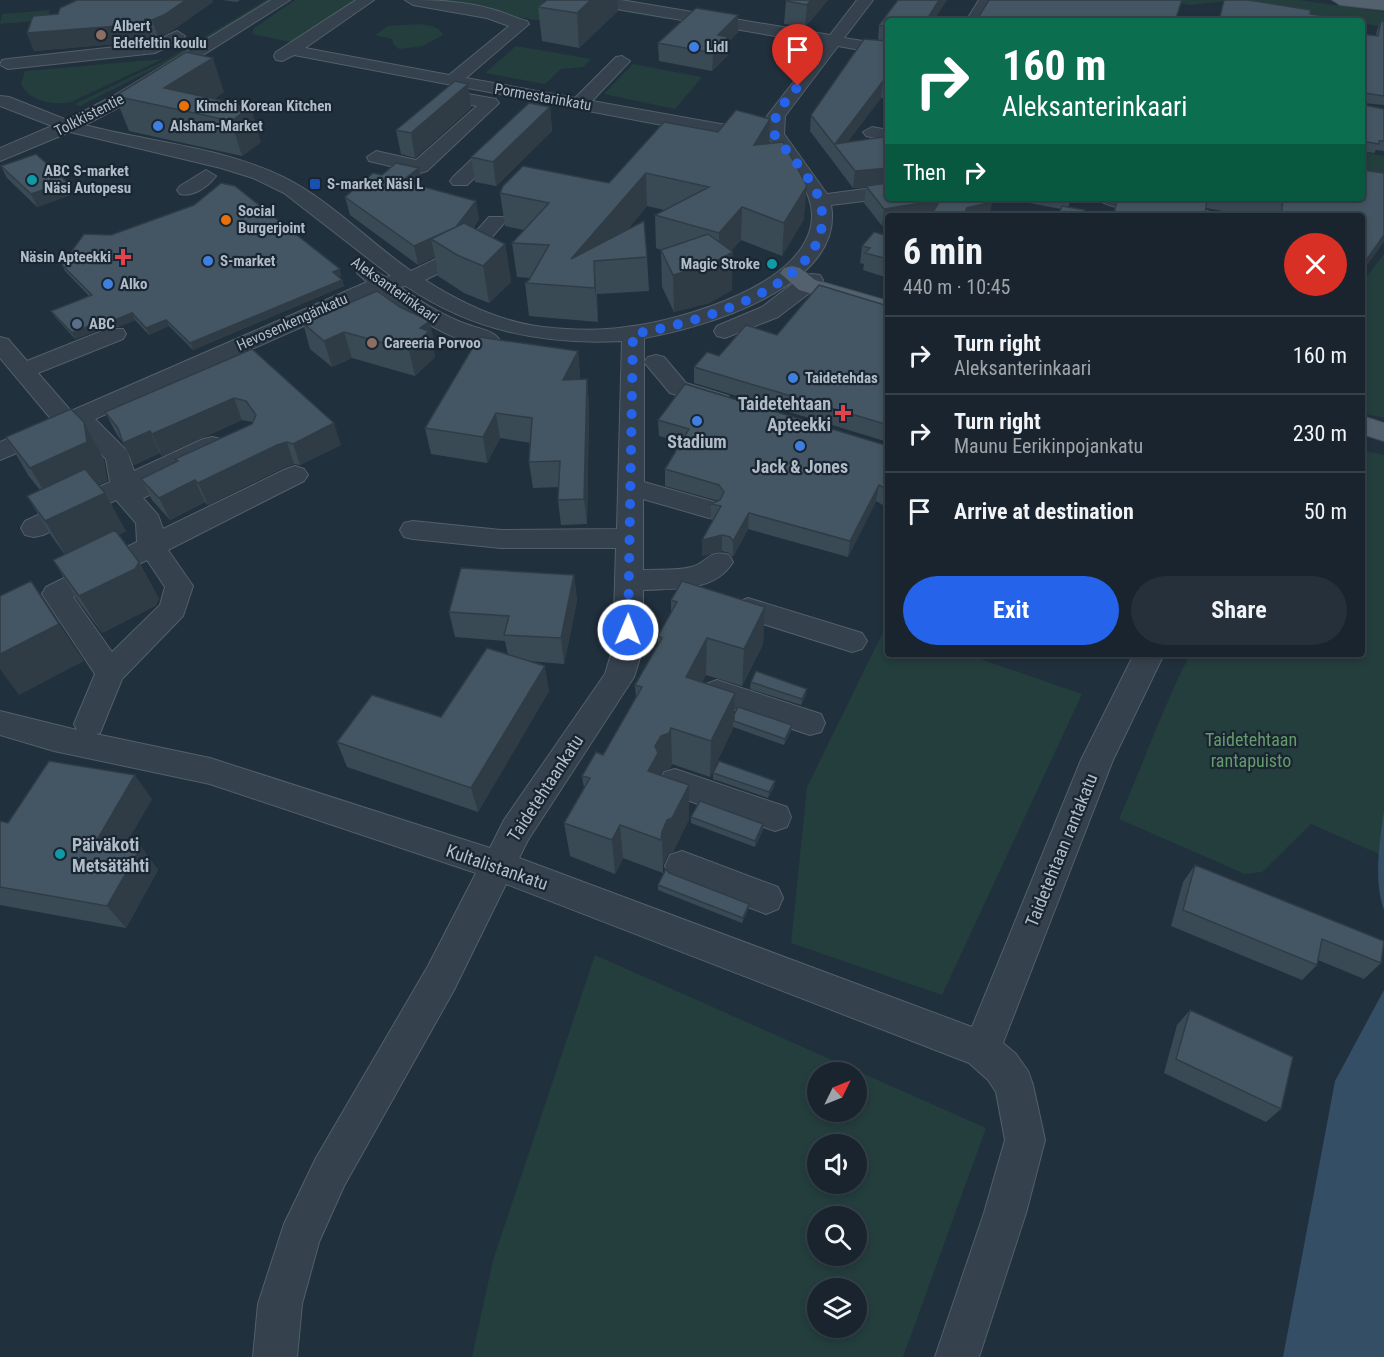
<!DOCTYPE html>
<meta charset="utf-8">
<style>
body{margin:0;font-family:"Roboto Condensed",sans-serif;background:#26303a;color:#f1f3f6;height:100vh;display:flex;flex-direction:column;font-size:22px;white-space:nowrap}
*{box-sizing:border-box;margin:0}
p{font-size:20px;color:#9fa4aa}
.icon{flex:none;width:33px;height:33px;fill:none;stroke:currentColor;stroke-width:2;stroke-linecap:round;stroke-linejoin:round}
.map{position:relative;flex:1;overflow:hidden}
.panel{position:absolute;left:885px;top:213px;width:480px;height:444px;display:flex;flex-direction:column;background:#19242e;border-radius:6px;box-shadow:0 3px 9px #0003,0 0 0 2px #37414a}
.panel>*{flex:none}
.hud{position:absolute;left:885px;top:18px;width:480px;height:183px;border-radius:6px;box-shadow:0 3px 9px #0003,0 0 0 2px #37414a;background:#0b6e4f;color:#fff;overflow:hidden}
.needle{width:39px;rotate:47deg}
.buttons{position:absolute;left:807px;top:1062px;display:grid;gap:12px}
.buttons a{display:grid;place-items:center;width:60px;height:60px;border-radius:50%;background:#19242e;box-shadow:0 3px 9px #0003,0 0 0 2px #37414a;font-size:30px}
.pin{position:absolute;display:grid;place-items:center;width:51px;height:51px;color:#fff;margin:-62px -26px;border-radius:50% 50% 50% 0;rotate:-45deg;box-shadow:0 0 6px #0007}
.pin .icon{rotate:45deg}
.me{position:absolute;width:66px;margin:-33px;rotate:1deg;stroke-linejoin:round;filter:drop-shadow(0 0 4px #0008)}
.turn{display:flex;align-items:center;gap:21px;height:126px;padding:0 18px;font-size:27px}
.turn .icon{width:78px;height:78px;stroke-width:2.5}
.turn b{display:block;font-size:42px;line-height:51px}
.then{display:flex;align-items:center;height:57px;padding:0 18px;background:#0003;gap:12px;font-size:22px}
.round{display:grid;place-items:center;flex:none;width:63px;height:63px;border-radius:32px;background:#26303a}
.summary{display:flex;align-items:center;justify-content:space-between;height:102px;padding:0 18px}
h1{font-size:36px;font-weight:700;line-height:45px}
.cta{display:flex;gap:12px;margin-top:auto;padding:12px 18px}
.cta a{flex:1;height:69px;border-radius:36px;background:#2563eb;color:#fff;font-size:24px;font-weight:700;line-height:69px;text-align:center}
.cta a+a{background:#26303a;color:#f1f3f6}
ul{padding:0;list-style:none}
li{display:flex;align-items:center;gap:18px;height:78px;padding:0 18px;border-top:2px solid #37414a}
li div{flex:1}
li b{display:block;font-size:22px}
li em{font-style:normal}
.map>svg:first-child{display:block}
.green{fill:#233e3d;fill-rule:evenodd}
.water{fill:#334e65}
.lines{fill:none;stroke-linecap:round;stroke-linejoin:round}
.minor-casing{stroke:#535f6a;stroke-width:2}
.major-casing{stroke:#414d58;stroke-width:2}
.minor{fill:#35414d;fill-rule:evenodd}
.major{fill:#52616d;fill-rule:evenodd}
.wall{fill:#3a4a55}
.shaded-wall{fill:#303c45}
.building{fill:#445663;stroke:#303c45;stroke-width:1.5}
.route{stroke:#2563eb;stroke-width:10;stroke-dasharray:0 18}
.education-dot{fill:#8d6e63;stroke:#1a2631;stroke-width:2}
.shop-dot{fill:#3f7fe0;stroke:#1a2631;stroke-width:2}
.food-dot{fill:#e8710a;stroke:#1a2631;stroke-width:2}
.culture-dot{fill:#0f9aa8;stroke:#1a2631;stroke-width:2}
.transit-dot{fill:#1a4fb4;stroke:#1a2631;stroke-width:2}
.health-dot{fill:#e0444e;stroke:#1a2631;stroke-width:2}
.service-dot{fill:#5c6f8a;stroke:#1a2631;stroke-width:2}
.labels{text-anchor:middle;dominant-baseline:central;stroke-width:4.5;stroke-linejoin:round;paint-order:stroke}
.far-poi-label{font-size:15px;font-weight:bold;fill:#b0bcc8;stroke:#1a2631;text-anchor:start}
.far-street-label{font-size:15px;fill:#b0bcc8;stroke:#1a2631}
.poi-label{font-size:18px;font-weight:bold;fill:#b0bcc8;stroke:#1a2631}
.park-label{font-size:18px;fill:#659b6b;stroke:#1a2631}
.street-label{font-size:18px;fill:#b0bcc8;stroke:#1a2631}
</style>
<div class="map">
<svg width="1384" height="1357" viewBox="0 0 1384 1357">
<rect width="100%" height="100%" fill="#21303d"/>
<!-- green -->
<path class="green" d="M266 0H272L171 60 80 106 75 104 166 60Z
M295 0H359L296 43 252 34 254 28Z
M422 0H626L680 9 685 12 677 19H665L578 4 547 22Z
M1156 0H1299L1384 12V27L1226 1 1190 5Z
M50 10 47 20 0 24 2 14Z
M421 24C430 26 439 26 443 35L423 46 399 49 394 45 392 39 375 35 388 26Z
M516 46 591 59 583 67 561 69 545 84 485 73Z
M163 59 71 102C54 106 29 101 21 84L25 71Z
M633 64 702 77 675 109 604 94Z
M1362 152 1384 156V194L1362 190Z
M1384 254V418L1362 413V282Z
M1362 450 1384 455V810L1379 854 1311 824 1262 872 1245 874 1119 819C1143 764 1163 707 1190 654H1362Z
M886 626 888 654H966L1082 694 942 995 791 943 807 787Z
M595 955 986 1128 903 1357H472L493 1260ZM818 1072H856V1112H818ZM818 1144H856V1184H818ZM818 1216H856V1256H818ZM818 1288H856V1328H818Z"/>
<!-- water -->
<path class="water" d="M1384 810V910C1373 878 1380 842 1384 810Z
M1384 990V1357H1283L1335 1081Z"/>
<g class="lines">
<defs>
<path id="minor" d="M271 0H290L127 103 85 125C149 142 222 147 283 177 330 200 368 241 411 271L463 246 489 217H503L506 221 477 254 425 280C461 303 501 322 543 327 570 330 599 331 626 327 679 321 814 284 812 214 811 184 783 160 767 136L759 140 678 128 294 55 282 61 276 60 274 56 276 52 356 0H374L305 48 449 75 509 26 487 18 413 5 405 0C435 0 467 1 495 10 506 13 515 18 527 21L529 24 466 78 575 98 616 57 622 56 630 61 592 101 766 132 767 116 823 44 605 7 600 5 599 0H621L830 35 857 0H873L844 38 888 45V55L838 46 785 116 784 134 827 194 888 186V198L831 205C846 286 703 328 644 338V482L718 503 722 509 718 515 709 518 643 499V570C658 569 676 571 691 567 707 564 707 549 729 555L733 562C714 593 674 588 643 590V648L634 677 528 840 519 858 972 1027 1081 760 1134 654H1164L1113 760 1003 1043 1016 1054 1028 1071 1033 1085 1045 1140 1026 1213 979 1357H935L984 1213 1005 1140 996 1092 988 1080 969 1063 506 884 454 990 344 1186 319 1242 302 1304 297 1357H253L258 1304 284 1224 316 1158 428 966 476 873 210 784 54 751 0 735V711L77 730 74 724 95 674 42 594 46 587 137 542 136 523 116 500 43 535 34 537 25 535 21 528 25 521 110 482 106 459 76 428 0 460V442L52 420 0 358V337L8 339 27 361 107 329H123L126 334 123 339 38 373 71 411 367 282 357 273 360 268 368 267 386 277 391 276 284 193 253 178 221 168 70 132 0 161V148L52 126 0 106V96L9 97 67 120 115 95ZM406 286C472 331 543 345 622 341L617 529 501 530 413 521 404 523 400 530 404 537 413 539 501 548H616L613 648 605 674 504 820 490 848 210 758 96 734 100 733 122 679 183 616 193 586 168 550 304 481 308 475 304 469 295 466 286 469 163 529 158 515 143 498 190 476 194 470 191 465 221 451 224 445 221 439 212 437 203 439 134 471 127 451 95 419 380 292C405 311 464 352 496 344L499 339C493 330 476 328 466 324 442 315 421 302 400 287ZM147 560 165 587 160 605 112 652 73 597Z
M979 0H995L982 21H966Z
M177 31 185 36 183 39 155 53 8 69 0 65 2 60 8 59 151 43Z
M457 92 496 99 499 103 427 171 420 173 369 161 367 157 376 151 416 160 477 106 451 101 448 97Z
M872 127 888 130V140L866 136 863 132Z
M502 135 511 141 509 145 467 185H453L450 181 453 177 495 137Z
M206 170 216 176C208 187 193 197 180 194L177 190 180 186Z
M1097 198H1139L1203 210 1210 212 1213 216C1193 216 1107 213 1097 198Z
M812 274 820 275 823 280 820 285 778 317 725 338 717 336 714 331 717 326 762 307 804 275Z
M656 355 664 357 686 383 728 396 732 401 728 406 720 408 670 393 644 362 648 357Z
M748 598 862 633 867 641 862 649 852 652 738 616 734 609 738 602Z
M717 680 821 714 825 723 821 732 810 735 706 700 702 692 706 684Z
M675 769 787 807 791 817 787 827 775 831 664 792 659 782 664 772Z
M682 851 778 887 783 898 778 909 766 914 670 877 665 866 670 855Z"/>
<path id="major" d="M1332 0H1384V10L1340 5Z
M792 266 800 268 815 280 888 301V316L799 290 780 273 784 268Z
M1362 416 1384 423V441L1362 434Z"/>
</defs>
<!-- minor casing -->
<use href="#minor" class="minor-casing"/>
<!-- major casing -->
<use href="#major" class="major-casing"/>
<!-- minor -->
<use href="#minor" class="minor"/>
<!-- major -->
<use href="#major" class="major"/>
</g>
<!-- wall -->
<path class="wall" d="M222 0H240L237 2Z
M787 0H828L805 27 784 24 786 1Z
M898 0H947L933 21H888V99L881 98 847 142 883 137 888 144V198H989L992 202 989 216H888V225L882 226 864 203 866 187 853 188 810 131 811 115 864 39 878 40 879 25Z
M213 2 170 32 158 37 151 36 150 41 34 51 27 33Z
M538 7 618 11 579 48 542 41Z
M738 15V32L728 42V55L712 71 659 61 658 43Z
M1381 21 1384 22V105L1364 103V105L1384 109V151L1376 150 1374 153 1362 151V34L1376 36 1377 30Z
M224 92 214 99 261 142 242 156 129 131 115 96Z
M550 107 552 131 496 186 475 182 471 157Z
M471 108 415 158 401 154 396 130Z
M770 119 769 144 804 219 782 256 741 240 731 251 732 290 709 303 674 312 662 287 661 250 656 248 655 215 664 210 647 206 627 230 647 257 649 291 597 294 598 322 529 316 525 283 529 280 530 278 517 277 512 243 524 230 505 226 500 193 609 183 718 132Z
M1 166 73 194 37 207 7 178Z
M419 168 422 187 479 219 473 228 505 244 511 282 489 303 464 293 438 276 435 257 418 265 350 215 345 197 382 175Z
M1384 173V241L1362 272V216H1249L1206 208 1205 216H1112L1118 198H1362Z
M1003 198H1072L1068 207 1061 209Z
M888 236V278L863 270 864 264 860 263 862 246Z
M62 265 341 276 339 277 342 280 344 286 193 350 169 326 149 335 135 320 118 327H106L75 339 55 317 51 311 89 296 65 271Z
M888 306V442L694 383V367L719 356 777 335Z
M303 323 435 347 433 348 435 357 415 376 352 358 332 367 310 349Z
M252 349 341 445 300 465 294 464 285 467 208 505 205 502 170 520 152 500 141 479 177 462 175 459 252 424 253 422 242 420 162 456 160 453 134 465 123 443 116 433 105 412Z
M578 351 580 377 579 380 587 379 589 405 587 524 561 525 558 500 559 487 533 488 529 462 531 443 500 438 487 463 431 454 425 428Z
M658 420 888 446V508L876 501 848 557 748 529 733 557 729 553 722 551 702 556 713 520H711V504L719 501 665 486V469L681 442 659 436Z
M84 422 104 460 107 481 98 485 126 531 118 535 139 562 159 599 155 606 102 633 76 598 53 560 65 555 50 534 27 496 40 490 28 475 6 437Z
M574 575 577 601 564 664 529 661 549 691 478 812 347 767 337 742 441 717 508 655 505 641 455 637 449 612Z
M671 600 765 607 763 644 742 686 706 675 702 682 734 715 792 725 791 731 784 745 733 727 710 777 672 764 670 768 662 771 660 775 689 785V819L673 852 668 854 663 865V873L623 858 615 874 570 856 564 823 584 788 582 776 603 755 636 698 635 685 658 644V636L671 613Z
M751 682 806 695 801 705 750 689Z
M713 773 774 787 768 798 713 779Z
M152 799 125 845 141 847 158 870 126 928 0 905V821L8 823Z
M691 817 763 830 755 847 691 823Z
M1195 865 1381 963 1364 979 1318 960 1317 965 1302 980 1171 926 1183 882Z
M669 873 748 910 742 923 658 890V885Z
M1190 1010 1281 1109 1266 1122 1164 1073 1177 1025Z"/>
<!-- shaded-wall -->
<path class="shaded-wall" d="M186 0H212L213 2 170 32 158 37 152 20Z
M591 0H617L618 11 579 48 577 13Z
M811 0H828L805 27 807 5Z
M939 0H947L933 21H926Z
M738 15V32L728 42V55L712 71 713 53 718 35Z
M145 19 151 36 150 41 34 51 27 33Z
M213 58 224 92 193 113 164 88Z
M883 81 881 98 840 152 835 144Z
M468 84 471 108 415 158 411 133Z
M251 107 261 142 242 156 231 121Z
M550 107 552 131 496 186 493 162Z
M770 119 769 151 754 145Z
M419 168 422 186 405 200 402 181Z
M888 168V184L853 188 855 171Z
M646 173 647 206 601 260 594 261 598 322 595 288 571 259Z
M67 182 73 194 37 207 31 194Z
M807 186 804 219 782 256 784 223Z
M940 200 937 216H888V225L882 226 884 209Z
M476 201 479 219 459 245 431 239 435 257 418 265 414 246Z
M992 202 989 216H963L967 208Z
M742 207 741 240 728 255 733 252 732 290 709 303 674 312 673 275 719 260V233Z
M1384 235V241L1362 272V266Z
M505 244 511 282 489 303 483 266Z
M340 269 341 276 335 279 333 272Z
M342 280 344 286 193 350 190 343Z
M132 313 135 320 118 327 115 320Z
M103 320 106 327 75 339 72 333Z
M166 320 169 326 149 335 146 328Z
M430 321 435 347 433 348 435 357 415 376 409 350 420 328Z
M344 332 352 358 332 367 324 341Z
M578 351 580 377 566 406 563 380Z
M587 379 589 405 587 524 584 499Z
M234 398 242 420 162 456 152 434Z
M496 413 500 438 487 463 483 437Z
M84 422 104 460 107 481 53 506 30 468Z
M334 423 341 445 300 465 293 444Z
M150 431 160 453 134 465 123 443Z
M287 442 294 464 285 467 208 505 198 483 277 445Z
M195 480 205 502 170 520 159 498Z
M879 485 876 501 848 557 850 541Z
M105 493 126 531 68 559 45 521Z
M749 513 748 529 733 557V541Z
M722 535V551L702 556V540Z
M139 562 159 599 155 606 102 633 79 596Z
M574 575 577 601 564 664 561 638Z
M765 607 763 644 742 686 744 649Z
M59 624 84 661 19 695 0 669V654Z
M707 638 706 675 686 713V677Z
M545 666 549 691 478 812 471 788Z
M807 689 806 695 801 705 802 699Z
M735 693 733 729 710 777 711 741Z
M792 725 791 731 784 745 785 739Z
M671 728 672 764 670 768 662 771 659 777 648 771 655 746 661 736Z
M135 775 152 799 115 862 97 840Z
M775 781 774 787 768 798 769 792Z
M689 785V819L673 852 668 854 663 865V873L662 832 667 820Z
M763 824V830L755 847V841Z
M620 825 623 858 615 874 612 840Z
M141 847 158 870 126 928 107 906Z
M749 904 748 910 742 923 743 918Z"/>
<!-- building -->
<path class="building" d="M77 0H186L164 15 152 20 145 19 144 24 27 33 33 16 58 14 60 8Z
M547 0H591L577 13 538 7Z
M787 0H811L807 5 786 1Z
M898 0H939L926 21H888V27L879 25Z
M989 0H1182L1175 21H976Z
M1224 0H1248L1311 10 1310 14 1345 19V21H1219Z
M696 8 738 15 718 35 728 37 713 53 658 43Z
M1381 21 1384 22V96L1365 93 1364 105 1384 109V141H1379V144L1362 141V34L1378 36Z
M864 39 888 41V82L883 81 835 144 883 137 888 144V168L855 171 811 115Z
M186 52 213 58 164 88 251 107 231 121 115 96Z
M455 81 468 84 411 133 396 130Z
M529 103 550 107 493 162 471 157Z
M736 110 770 119 754 145 783 142 807 186 784 223 742 207 719 233 655 215 709 187 646 173 571 259 644 221 647 257 594 261 595 288 525 283 529 280 549 245 512 243 549 203 500 193 503 186 523 166 609 183 664 122 718 132Z
M36 154 67 182 31 194 1 166Z
M396 163 419 168 402 181 476 201 456 227 414 246 345 197 373 173 382 175Z
M1362 170 1384 173V235L1362 266V216H1281L1283 199 1277 198H1362Z
M221 183 235 186 340 269 333 272 342 280 190 343 166 320 146 328 132 313 115 320H103L72 333 51 311 92 295 62 265 84 234 111 235 194 205Z
M888 183V198H989L992 202 967 208 963 216H931L940 200 884 209 866 186Z
M1118 198H1207L1205 216H1113Z
M1062 206 1085 210 1083 216H1058Z
M464 223 505 244 483 266 457 255 431 239Z
M874 232 888 236V259L865 253 870 248 862 246Z
M708 234 733 252 709 265 673 275 661 250Z
M819 285 888 306V425L694 367 707 352 719 356 746 325 777 335Z
M377 291 400 307 430 321 420 328 429 331 409 350 344 332 324 341 303 323Z
M479 337 578 351 563 380 587 379 584 499 558 500 560 461 529 462 532 418 496 413 483 437 425 428Z
M252 349 334 423 293 444 287 442 277 445 198 483 195 480 159 498 141 479 178 461 175 459 252 424 256 415 246 401 234 398 152 434 150 431 123 443 118 428 105 412Z
M685 384 888 446V490L879 485 850 541 749 513 733 541 730 537 722 535 702 540 721 506 711 504 720 500 724 492 719 485 665 469 689 429 658 420Z
M71 409 84 422 87 442 30 468 6 437Z
M85 469 105 493 45 521 27 496Z
M115 530 139 562 135 569 79 596 53 560Z
M461 568 574 575 561 638 504 635 509 616 449 612Z
M31 581 59 624 0 654V596Z
M682 581 765 607 744 649 707 638 686 677 735 693 711 741 671 728 669 733 661 736 655 746 658 753 648 771 689 785 672 818 667 820 662 832 661 840 620 825 612 840 564 823 590 778 582 776 596 752 603 755 642 687 635 685 662 638 658 636 677 602 671 600Z
M487 648 545 666 471 788 337 742 372 695 441 717Z
M756 671 807 689 802 699 751 682Z
M738 707 792 725 785 739 734 721V715Z
M49 761 135 775 97 840 141 847 107 906 0 887V821L8 823Z
M719 761 775 781 769 792 713 773Z
M700 801 763 824 755 841 691 817Z
M1195 865 1384 941 1381 963 1322 939 1317 965 1183 910Z
M666 869 669 873 749 904 743 918 658 885Z
M1190 1010 1293 1057 1281 1109 1176 1059Z"/>
<g class="lines">
<!-- route -->
<path class="route" d="M628 630 633 334C689 325 843 285 820 202 815 181 787 153 774 134 771 114 787 101 798 86"/>
</g>
<!-- markers -->
<g class="education-dot">
<circle cx="101" cy="35" r="6"/>
<circle cx="372" cy="343" r="6"/>
</g>
<g class="shop-dot">
<circle cx="694" cy="47" r="6"/>
<circle cx="158" cy="126" r="6"/>
<circle cx="208" cy="261" r="6"/>
<circle cx="108" cy="284" r="6"/>
<circle cx="793" cy="378" r="6"/>
<circle cx="697" cy="421" r="6"/>
<circle cx="800" cy="446" r="6"/>
</g>
<g class="food-dot">
<circle cx="184" cy="106" r="6"/>
<circle cx="226" cy="220" r="6"/>
</g>
<g class="culture-dot">
<circle cx="32" cy="180" r="6"/>
<circle cx="772" cy="264" r="6"/>
<circle cx="60" cy="854" r="6"/>
</g>
<rect class="transit-dot" x="309" y="178" width="12" height="12" rx="3"/>
<g class="health-dot">
<path d="M120 248h6v6h6v6h-6v6h-6v-6h-6v-6h6z"/>
<path d="M840 404h6v6h6v6h-6v6h-6v-6h-6v-6h6z"/>
</g>
<circle class="service-dot" cx="77" cy="324" r="6"/>
<g class="labels">
<!-- far-poi labels -->
<g class="far-poi-label">
<text x="113" y="26">Albert<tspan x="113" dy="17">Edelfeltin koulu</tspan></text>
<text x="706" y="47">Lidl</text>
<text x="196" y="106">Kimchi Korean Kitchen</text>
<text x="170" y="126">Alsham-Market</text>
<text x="44" y="171">ABC S-market<tspan x="44" dy="17">Näsi Autopesu</tspan></text>
<text x="327" y="184">S-market Näsi L</text>
<text x="238" y="211">Social<tspan x="238" dy="17">Burgerjoint</tspan></text>
<text x="111" y="257" text-anchor="end">Näsin Apteekki</text>
<text x="220" y="261">S-market</text>
<text x="760" y="264" text-anchor="end">Magic Stroke</text>
<text x="120" y="284">Alko</text>
<text x="89" y="324">ABC</text>
<text x="384" y="343">Careeria Porvoo</text>
<text x="805" y="378">Taidetehdas</text>
</g>
<!-- far-street labels -->
<g class="far-street-label">
<text transform="translate(543 97) rotate(10)">Pormestarinkatu</text>
<text transform="translate(89 115) rotate(-27)">Tolkkistentie</text>
<text transform="translate(395 290) rotate(35)">Aleksanterinkaari</text>
<text transform="translate(292 322) rotate(-24)">Hevosenkengänkatu</text>
</g>
<!-- poi labels -->
<g class="poi-label">
<text x="831" y="403" text-anchor="end">Taidetehtaan<tspan x="831" dy="21">Apteekki</tspan></text>
<text x="697" y="441">Stadium</text>
<text x="800" y="466">Jack &amp; Jones</text>
<text x="72" y="844" text-anchor="start">Päiväkoti<tspan x="72" dy="21">Metsätähti</tspan></text>
</g>
<!-- park labels -->
<g class="park-label">
<text x="1251" y="739">Taidetehtaan<tspan x="1251" dy="21">rantapuisto</tspan></text>
</g>
<!-- street labels -->
<g class="street-label">
<text transform="translate(545 788) rotate(-57)">Taidetehtaankatu</text>
<text transform="translate(1061 850) rotate(-68)">Taidetehtaan rantakatu</text>
<text transform="translate(497 867) rotate(19)">Kultalistankatu</text>
</g>
</g>
</svg>
<div class="buttons">
<a><svg class="needle" viewBox="-14 -14 28 28"><path d="M0-13l5 13h-10z" fill="#e53935"/><path d="M0 13l5-13h-10z" fill="#9fa4aa"/></svg></a>
<a><svg class="icon" aria-label="sound" viewBox="0 0 24 24"><path d="M4 9h4l5-4v14l-5-4H4zM17 9q2 3 0 6"/></svg></a>
<a><svg class="icon" aria-label="search" viewBox="0 0 24 24"><circle cx="10" cy="10" r="6"/><path d="M15 15l6 6"/></svg></a>
<a><svg class="icon" aria-label="layers" viewBox="0 0 24 24"><path d="M12 4l9 5-9 5-9-5zM3 14l9 5 9-5"/></svg></a>
</div>
<div class="pin" style="left:798px;top:86px;background:#d93025"><svg class="icon" aria-label="arrive" viewBox="0 0 24 24"><path d="M6 21V4h12l-3 4 3 4H6"/></svg></div>
<svg class="me" style="left:628px;top:630px" viewBox="-20 -20 40 40"><circle r="17" fill="#2563eb" stroke="#fff" stroke-width="3"/><path d="M0-11L8 9 0 5-8 9z" fill="#fff"/></svg>
<div class="hud">
<div class="turn"><svg class="icon" aria-label="right" viewBox="0 0 24 24"><path d="M7 20v-9h11M14 6l5 5-5 5"/></svg><div><b>160 m</b>Aleksanterinkaari</div></div>
<div class="then">Then<svg class="icon" aria-label="right" viewBox="0 0 24 24"><path d="M7 20v-9h11M14 6l5 5-5 5"/></svg></div>
</div>
<section class="panel">
<div class="summary"><div><h1>6 min</h1><p>440 m · 10:45</p></div><a class="round" style="background:#d93025;color:#fff"><svg class="icon" aria-label="close" viewBox="0 0 24 24"><path d="M6 6l12 12M18 6L6 18"/></svg></a></div>
<ul>
<li><svg class="icon" aria-label="right" viewBox="0 0 24 24"><path d="M7 20v-9h11M14 6l5 5-5 5"/></svg><div><b>Turn right</b><p>Aleksanterinkaari</p></div><em>160 m</em></li>
<li><svg class="icon" aria-label="right" viewBox="0 0 24 24"><path d="M7 20v-9h11M14 6l5 5-5 5"/></svg><div><b>Turn right</b><p>Maunu Eerikinpojankatu</p></div><em>230 m</em></li>
<li><svg class="icon" aria-label="arrive" viewBox="0 0 24 24"><path d="M6 21V4h12l-3 4 3 4H6"/></svg><div><b>Arrive at destination</b></div><em>50 m</em></li>
</ul>
<div class="cta"><a>Exit</a><a>Share</a></div>
</section>
</div>
